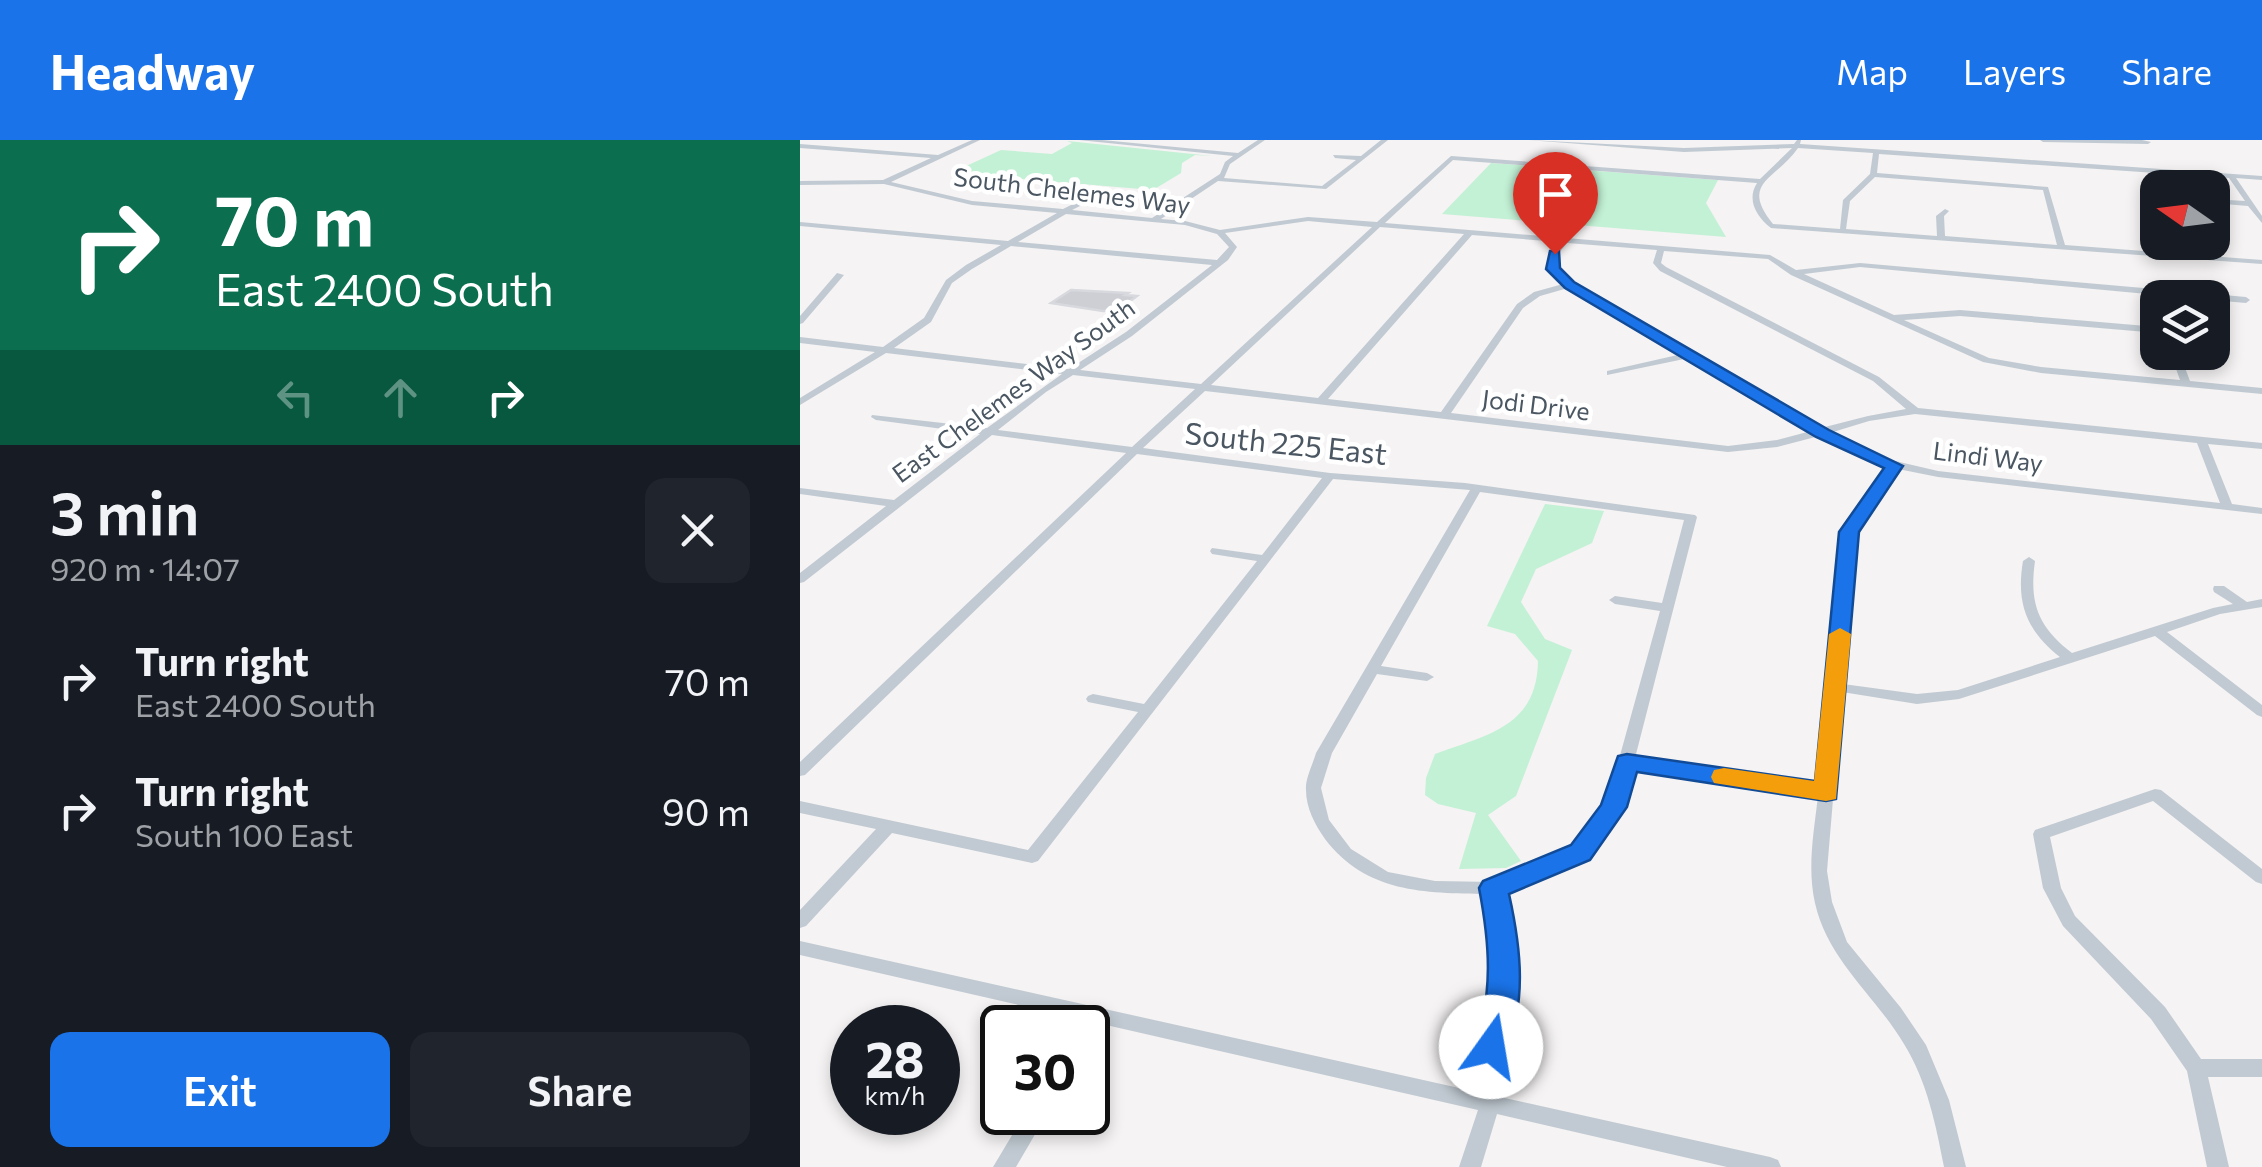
<!DOCTYPE html>
<meta charset="utf-8">
<style>
body{margin:0;font-family:Commissioner,sans-serif;background:#20242c;color:#f1f3f6;height:100vh;display:flex;flex-direction:column;font-size:38px;white-space:nowrap}
*{box-sizing:border-box;margin:0}
p{font-size:32px;color:#9ea1a6}
.icon{flex:none;width:55px;height:55px;fill:none;stroke:currentColor;stroke-width:2;stroke-linecap:round;stroke-linejoin:round}
.map{position:relative;flex:1;overflow:hidden}
.panel{display:flex;flex-direction:column;background:#171b24;width:800px}
.panel>*{flex:none}
.hud{background:#0b6e4f;color:#fff;overflow:hidden}
.needle{width:65px;rotate:284deg}
.controls{position:absolute;left:1340px;top:30px;display:grid;gap:20px}
.controls a{display:grid;place-items:center;width:90px;height:90px;border-radius:20px;background:#171b24;box-shadow:0 5px 15px #0003;font-size:50px}
.speed{position:absolute;left:30px;top:865px;display:flex;gap:20px;font-size:50px;font-weight:700;text-align:center}
.speed>*{display:grid;place-content:center;width:130px;height:130px;border-radius:50%;background:#171b24;box-shadow:0 5px 15px #0003;line-height:1}
.speed small{font-size:25px;font-weight:400}
.speed .limit{border:5px solid #111;border-radius:15px;background:#fff;color:#111}
.pin{position:absolute;display:grid;place-items:center;width:85px;height:85px;color:#fff;margin:-102px -42px;border-radius:50% 50% 50% 0;rotate:-45deg;box-shadow:0 0 10px #0007}
.pin .icon{rotate:45deg}
.me{position:absolute;width:110px;margin:-55px;rotate:13deg;stroke-linejoin:round;filter:drop-shadow(0 0 8px #0008)}
.turn{display:flex;align-items:center;gap:35px;height:210px;padding:0 50px;font-size:45px}
.turn .icon{width:130px;height:130px;stroke-width:2.5}
.turn b{display:block;font-size:70px;line-height:85px}
.lanes{display:flex;align-items:center;height:95px;padding:0 50px;background:#0003;justify-content:center;gap:50px;direction:ltr}
.lanes .off{opacity:.35}
.round{display:grid;place-items:center;flex:none;width:105px;height:105px;border-radius:20px;background:#20242c}
.overview{display:flex;align-items:center;justify-content:space-between;height:170px;padding:0 50px}
h1{font-size:60px;font-weight:600;line-height:75px}
.cta{display:flex;gap:20px;margin-top:auto;padding:20px 50px}
.cta a{flex:1;height:115px;border-radius:20px;background:#1a73e8;color:#fff;font-size:40px;font-weight:600;line-height:115px;text-align:center}
.cta a+a{background:#20242c;color:#f1f3f6}
ul{padding:0;list-style:none}
li{display:flex;align-items:center;gap:30px;height:130px;padding:0 50px}
li div{flex:1}
li b{display:block;font-size:38px}
li em{font-style:normal}
header{display:flex;align-items:center;gap:60px;box-sizing:border-box;height:140px;padding:0 50px;background:#1a73e8;color:#fff}
header strong{font-size:48px}
nav{display:flex;gap:55px;margin-inline-start:auto;font-size:35px}
main{display:flex;flex:1;min-height:0}
.map>svg:first-child{display:block}
.green{fill:#c3f1d5}
.building{fill:#cdcfd5;stroke:#d7d9de;stroke-width:2.5}
.lines{fill:none;stroke-linecap:round;stroke-linejoin:round}
.minor{fill:#c1cad2;fill-rule:evenodd}
.route{fill:#1a73e8;stroke:#114b97;stroke-width:2.5}
.slow{fill:#f59e0b}
.labels{text-anchor:middle;dominant-baseline:central;stroke-width:9;stroke-linejoin:round;paint-order:stroke}
.far-street-label{font-size:25px;fill:#4a5661;stroke:#fff}
.street-label{font-size:30px;fill:#4a5661;stroke:#fff}
</style>
<header>
<strong>Headway</strong>
<nav><a>Map</a><a>Layers</a><a>Share</a></nav>
</header>
<main>
<section class="panel">
<div class="hud">
<div class="turn"><svg class="icon" aria-label="right" viewBox="0 0 24 24"><path d="M7 20v-9h11M14 6l5 5-5 5"/></svg><div><b>70 m</b>East 2400 South</div></div>
<div class="lanes"><svg class="icon off" aria-label="left" viewBox="0 0 24 24"><path d="M17 20v-9H6M10 6l-5 5 5 5"/></svg><svg class="icon off" aria-label="ahead" viewBox="0 0 24 24"><path d="M12 20V5M6 11l6-6 6 6"/></svg><svg class="icon" aria-label="right" viewBox="0 0 24 24"><path d="M7 20v-9h11M14 6l5 5-5 5"/></svg></div>
</div>
<div class="overview"><div><h1>3 min</h1><p>920 m · 14:07</p></div><a class="round"><svg class="icon" aria-label="close" viewBox="0 0 24 24"><path d="M6 6l12 12M18 6L6 18"/></svg></a></div>
<ul>
<li><svg class="icon" aria-label="right" viewBox="0 0 24 24"><path d="M7 20v-9h11M14 6l5 5-5 5"/></svg><div><b>Turn right</b><p>East 2400 South</p></div><em>70 m</em></li>
<li><svg class="icon" aria-label="right" viewBox="0 0 24 24"><path d="M7 20v-9h11M14 6l5 5-5 5"/></svg><div><b>Turn right</b><p>South 100 East</p></div><em>90 m</em></li>
</ul>
<div class="cta"><a>Exit</a><a>Share</a></div>
</section>
<div class="map">
<svg width="1462" height="1027" viewBox="0 0 1462 1027">
<rect width="100%" height="100%" fill="#f5f3f3"/>
<!-- green -->
<path class="green" d="M267 1 412 16 395 15 382 23 381 33 353 50 151 33 201 10 252 14 272 3Z
M691 23 918 40 906 63 926 97 642 74Z
M745 364 804 371 792 403 736 429 721 462 745 499 772 510 716 656 688 675 721 721 706 728 659 729 676 673 638 664 625 655 626 638 635 614C687 595 737 587 738 521L715 494 687 486Z"/>
<!-- building -->
<path class="building" d="M271 150 328 153 325 155 337 156 318 170 303 171 251 163Z"/>
<g class="lines">
<!-- minor -->
<path class="minor" d="M172 0H180L91 42 172 61 263 69 283 59 286 63 272 70 352 78 420 34 425 22 433 16 279 0H302L438 13 458 0H465L430 24 424 38 522 46 556 20 535 18 533 15 561 16 581 0H588L526 49 418 41 361 79 385 81 420 90 508 77 577 82 651 16 960 39 992 8 884 12 728 0 884 8 994 4 997 0H1001L1000 4 1462 36V40L1436 38 1462 76V83L1448 66 1412 63V59L1445 61 1429 38 1079 14 1077 33 1248 47 1265 105 1462 120V124L971 88C957 77 946 60 957 43L653 20 585 83 970 115 996 130 1060 123 1446 157 1450 160 1446 163 1412 160V158L1356 154 1358 171 1354 169 1347 154 1060 127 1004 134 1094 175 1160 170 1358 187V193L1160 176 1104 180 1189 218 1241 227 1380 240 1370 212H1379L1390 241 1462 248V254L1241 233 1183 222 991 135 968 119 864 111 861 123 866 127 1079 237 1118 268 1462 303V309L1408 304 1432 364 1462 368V374L1138 337 1098 329 1055 392 1043 544 1117 554 1158 550 1260 517C1226 490 1216 463 1223 421L1229 417 1235 421C1229 463 1238 487 1272 513L1413 468 1433 464 1414 452 1413 449 1414 446H1424L1447 462 1462 459V467L1420 474 1367 492 1462 565V577L1457 575 1355 496 1159 559 1117 564 1042 552 1027 731 1032 762 1047 802 1101 868 1126 905 1149 960 1166 1027H1144C1136 985 1127 941 1104 904 1075 855 1028 821 1015 763 1007 728 1014 691 1018 656L832 628 822 667 786 717 703 751 715 810 712 874 687 954 970 1017 978 1020 981 1027H927L697 974 681 1027H659L678 970 0 815V801L668 950 692 874 697 810 687 754C624 753 566 753 525 699 515 685 506 668 506 650 505 639 513 624 516 613L670 350 533 339 238 721 232 723 92 693 6 786 0 788V770L76 689 0 673V661L228 710 338 572 288 562 286 559 288 556 293 554 344 564 457 421 412 414 410 411 412 408 462 415 522 338 337 314 5 635 0 636V622L326 313 192 295 4 442 0 443V433L86 366 0 354V348L94 360 180 294 76 280 71 277 72 275 187 288 262 234 86 213 0 265V258L75 212 0 203V197L83 207 124 178 146 140 166 125 201 105 0 86V82L208 101 257 73 172 65 84 44 0 45V41L83 40 131 18 0 8V4L138 15ZM998 8 1073 13 1070 34 1043 60 1040 89 973 84C939 42 976 40 998 8ZM1075 37 1243 50 1257 105 1145 96 1144 76 1149 71 1145 69 1136 76 1137 96 1046 89 1050 61ZM266 74 385 85 417 94 429 107 417 120 218 102ZM508 81 572 87 401 244 280 230 332 196 428 120 437 107 425 93ZM580 87 664 94 518 258 411 245ZM672 95 759 102 751 113 749 129 763 144 734 152 717 164 641 272 528 259ZM767 103 857 110 853 123 860 131 1073 241 1106 269 1068 276 1025 287 772 143 757 129 759 113ZM211 106 412 125 326 192 269 229 94 208 131 182 152 143 172 129ZM768 148 882 214 807 231V235L889 218 1015 290 977 300 928 306 651 273 723 168 740 156ZM273 235 395 249 332 307 198 290 246 252ZM405 251 928 312 977 307 1023 295 1070 322 1088 326 1043 392 1019 645 835 618 897 377 895 375 665 343 530 333 343 308ZM1115 274 1397 303 1420 363 1138 331 1078 317 1033 292 1069 281ZM680 352 884 380 862 463 815 456 809 460 815 464 860 471 806 666 774 709 693 742 635 741 588 732 551 709 529 680 521 648 532 613 577 534 627 541 634 537 627 533 581 526Z
M1240 0H1342L1351 2 1348 4 1243 2Z
M1348 54H1358V58L1346 57Z
M37 133 44 135 3 183 0 184V176Z
M1355 649 1361 650 1462 729V744L1456 742 1353 661 1250 697 1261 748 1275 776 1365 867 1401 919H1462V937H1408L1429 1027H1407L1387 931 1351 879 1263 786 1243 748 1233 694 1235 690Z
M226 972H248L216 1027H193Z"/>
</g>
<!-- route -->
<path class="route" d="M750 111H759L760 128 774 142 1029 290 1103 326 1059 392 1036 659 1026 661 837 632 827 667 790 720 709 754C721 808 728 865 703 917L691 921 680 917 675 907C693 852 690 805 679 748L683 741 771 705 801 665 818 616 827 614 1015 641 1039 392 1084 328 1016 297 765 148 746 129Z"/>
<!-- slow -->
<path class="slow" d="M1040 488 1051 494 1036 659 1026 661 914 643 911 637 914 630 924 628 1014 641 1029 494Z"/>
<g class="labels">
<!-- far-street labels -->
<g class="far-street-label">
<text transform="translate(272 50) rotate(7)">South Chelemes Way</text>
<text transform="translate(213 250) rotate(-36)">East Chelemes Way South</text>
<text transform="translate(736 264) rotate(7)">Jodi Drive</text>
<text transform="translate(1188 316) rotate(7)">Lindi Way</text>
</g>
<!-- street labels -->
<g class="street-label">
<text transform="translate(486 302) rotate(6)">South 225 East</text>
</g>
</g>
</svg>
<div class="controls">
<a><svg class="needle" viewBox="-14 -14 28 28"><path d="M0-13l5 13h-10z" fill="#e53935"/><path d="M0 13l5-13h-10z" fill="#9ea1a6"/></svg></a>
<a><svg class="icon" aria-label="layers" viewBox="0 0 24 24"><path d="M12 4l9 5-9 5-9-5zM3 14l9 5 9-5"/></svg></a>
</div>
<div class="speed"><div>28<small>km/h</small></div><div class="limit">30</div></div>
<div class="pin" style="left:755px;top:114px;background:#d93025"><svg class="icon" aria-label="arrive" viewBox="0 0 24 24"><path d="M6 21V4h12l-3 4 3 4H6"/></svg></div>
<svg class="me" style="left:691px;top:907px" viewBox="-20 -20 40 40"><circle r="19" fill="#fff"/><path d="M0-13L10 11 0 6-10 11z" fill="#1a73e8"/></svg>
</div>
</main>
